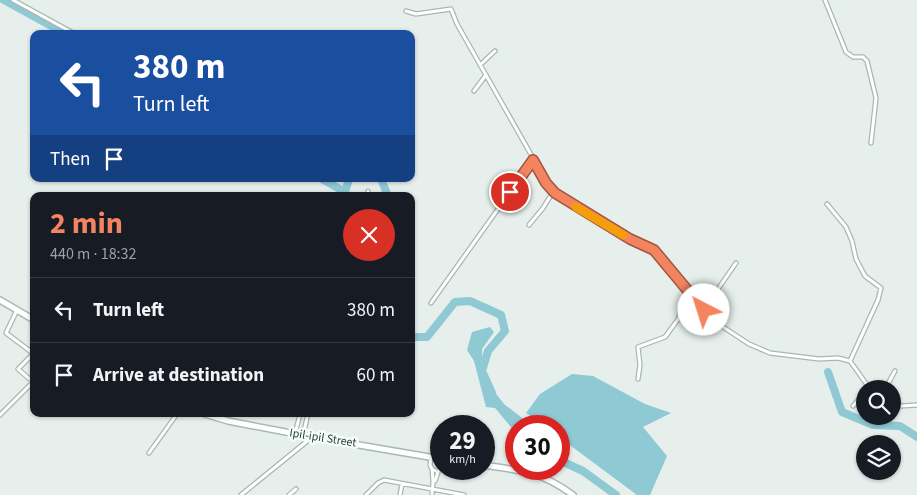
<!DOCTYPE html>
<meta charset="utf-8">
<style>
body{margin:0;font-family:"Source Sans 3",sans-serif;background:#20242c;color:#f1f3f6;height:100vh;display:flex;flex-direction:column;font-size:19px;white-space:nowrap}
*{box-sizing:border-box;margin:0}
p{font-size:16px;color:#9ea1a6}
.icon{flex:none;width:28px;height:28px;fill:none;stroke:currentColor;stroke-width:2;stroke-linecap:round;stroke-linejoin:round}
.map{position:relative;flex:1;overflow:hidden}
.drawer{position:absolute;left:30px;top:192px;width:385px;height:225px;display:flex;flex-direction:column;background:#171b24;border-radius:10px;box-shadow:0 1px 4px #0004}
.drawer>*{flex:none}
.top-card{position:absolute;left:30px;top:30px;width:385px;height:152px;border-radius:10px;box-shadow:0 1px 4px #0004;background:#1a4fa0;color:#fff;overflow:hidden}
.fabs{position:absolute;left:856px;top:380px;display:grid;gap:10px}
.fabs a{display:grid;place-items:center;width:45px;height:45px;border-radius:50%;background:#171b24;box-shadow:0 1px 4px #0004;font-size:25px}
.speed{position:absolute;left:430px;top:415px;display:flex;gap:10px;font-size:25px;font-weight:700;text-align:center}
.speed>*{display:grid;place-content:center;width:65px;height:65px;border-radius:50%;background:#171b24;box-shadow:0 1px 4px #0004;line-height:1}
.speed small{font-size:12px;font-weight:400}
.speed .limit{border:8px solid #d22;background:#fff;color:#111}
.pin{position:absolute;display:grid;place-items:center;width:42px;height:42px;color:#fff;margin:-21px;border:2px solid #fff;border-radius:50%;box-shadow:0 1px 5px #0007}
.me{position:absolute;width:55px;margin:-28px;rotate:320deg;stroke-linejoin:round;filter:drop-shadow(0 0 4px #0008)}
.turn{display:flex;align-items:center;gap:18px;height:105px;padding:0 20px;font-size:22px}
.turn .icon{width:65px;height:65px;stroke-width:2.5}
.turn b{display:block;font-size:35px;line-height:42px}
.then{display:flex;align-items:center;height:48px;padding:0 20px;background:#0003;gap:10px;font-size:19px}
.round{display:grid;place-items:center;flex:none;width:52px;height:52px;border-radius:26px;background:#20242c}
.head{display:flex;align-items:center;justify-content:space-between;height:85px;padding:0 20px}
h1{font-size:30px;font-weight:700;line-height:38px;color:#f4845f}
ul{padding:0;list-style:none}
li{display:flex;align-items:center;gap:15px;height:65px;padding:0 20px;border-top:1px solid #363941}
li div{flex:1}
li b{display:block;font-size:19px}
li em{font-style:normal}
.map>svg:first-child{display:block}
.water{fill:#8ec9d4}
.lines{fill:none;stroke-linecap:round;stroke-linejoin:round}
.canal{stroke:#8ec9d4;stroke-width:4.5}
.river{stroke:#8ec9d4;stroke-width:8}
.street-casing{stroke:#a8b8b2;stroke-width:5.5}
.secondary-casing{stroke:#a4bbb3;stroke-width:8}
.street{stroke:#fff;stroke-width:3}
.secondary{stroke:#fff;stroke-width:5}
.route-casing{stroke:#9f563e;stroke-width:12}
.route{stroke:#f4845f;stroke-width:9}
.slow{stroke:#f59e0b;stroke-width:9}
.labels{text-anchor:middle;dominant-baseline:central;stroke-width:5;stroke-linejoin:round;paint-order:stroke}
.street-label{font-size:12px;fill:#24423a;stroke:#f7fbf9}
</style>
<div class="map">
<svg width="917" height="495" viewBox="0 0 917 495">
<rect width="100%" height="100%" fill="#e6efeb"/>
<!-- water -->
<path class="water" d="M490 327 494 332 482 349 483 377 504 404 526 421 522 426H516V433L495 408 486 407 474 361 467 350 472 332Z
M572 374 593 376 645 404 671 413 643 427 667 456 650 495H637L559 437V426H545L526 413 540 394Z"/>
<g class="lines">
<!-- canal -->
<path class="canal" d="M343 196 345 192"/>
<!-- river -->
<path class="river" d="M4 0 66 34
M322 179 345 192 349 179
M381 179 388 196
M411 229V245
M411 337H427L455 302 470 301 501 315 505 331 488 351 482 371 492 393
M828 372 842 412 873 425 900 426 917 437
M559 460 583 471 616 495"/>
<defs>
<path id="street" d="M13 0 75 34
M825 0 846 52 853 57H863L867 61 876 98 871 143
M406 11 416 14 451 9 457 24 550 188 555 193 591 216 630 239 654 250 714 321 749 344 770 353 819 359 838 358 850 361
M480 65 495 51
M474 91 486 75
M368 191V196
M827 204 846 227 852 241 856 259 865 276 881 288 878 300 850 361
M529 225 543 208 553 192
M431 303 533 160
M698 303 718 289 736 263
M17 310 6 333 34 354
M850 361 870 389
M638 379 640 365 638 347 665 337 679 318 681 307 692 296
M885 389 895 371
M892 404 901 406 917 405
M853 406 865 392
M0 415 33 382 18 369 33 354
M295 434 300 414
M303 435 307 418
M149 453 177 414
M431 458 430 465 432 469 438 472 441 468
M432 469 433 482 435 481 438 472
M241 495 311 438
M289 495 296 489
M366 495 378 483 384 480 464 495
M400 495 402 484
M432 495 433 482"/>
<path id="secondary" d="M0 300 34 320
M205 414 228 421 312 437 441 459
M484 465C522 471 540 471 573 495"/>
</defs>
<!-- street casing -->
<use href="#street" class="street-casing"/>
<!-- secondary casing -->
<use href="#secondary" class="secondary-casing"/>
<!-- street -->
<use href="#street" class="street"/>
<!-- secondary -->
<use href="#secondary" class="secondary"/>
</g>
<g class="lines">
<defs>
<path id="route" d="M510 192 533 160 546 183 555 193 630 239 654 250 704 310"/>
</defs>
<!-- route casing -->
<use href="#route" class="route-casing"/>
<!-- route -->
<use href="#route" class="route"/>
<!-- slow -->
<path class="slow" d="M576 207 623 235"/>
</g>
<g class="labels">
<!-- street labels -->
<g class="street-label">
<text transform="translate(323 438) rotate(9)">Ipil-ipil Street</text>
</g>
</g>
</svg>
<div class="fabs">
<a><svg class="icon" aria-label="search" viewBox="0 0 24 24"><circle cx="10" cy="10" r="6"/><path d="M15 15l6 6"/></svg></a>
<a><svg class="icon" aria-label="layers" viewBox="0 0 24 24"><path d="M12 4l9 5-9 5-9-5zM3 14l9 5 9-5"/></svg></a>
</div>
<div class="speed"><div>29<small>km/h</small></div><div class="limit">30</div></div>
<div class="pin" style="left:510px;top:192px;background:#d93025"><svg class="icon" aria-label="arrive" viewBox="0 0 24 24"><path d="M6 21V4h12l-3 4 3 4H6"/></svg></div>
<svg class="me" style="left:704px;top:310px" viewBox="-20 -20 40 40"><circle r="19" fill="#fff"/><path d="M0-13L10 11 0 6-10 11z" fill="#f4845f"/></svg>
<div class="top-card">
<div class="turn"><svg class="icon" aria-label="left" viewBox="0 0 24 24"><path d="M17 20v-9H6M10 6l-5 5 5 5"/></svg><div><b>380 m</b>Turn left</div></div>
<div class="then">Then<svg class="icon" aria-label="arrive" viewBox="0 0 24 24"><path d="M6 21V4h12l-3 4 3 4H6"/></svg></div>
</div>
<section class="drawer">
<div class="head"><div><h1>2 min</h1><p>440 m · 18:32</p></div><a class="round" style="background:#d93025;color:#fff"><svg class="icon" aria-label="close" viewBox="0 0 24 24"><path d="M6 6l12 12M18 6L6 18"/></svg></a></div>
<ul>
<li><svg class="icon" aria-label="left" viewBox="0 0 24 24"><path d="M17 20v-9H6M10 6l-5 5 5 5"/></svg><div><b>Turn left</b></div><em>380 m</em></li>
<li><svg class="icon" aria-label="arrive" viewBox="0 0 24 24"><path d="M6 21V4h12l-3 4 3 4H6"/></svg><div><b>Arrive at destination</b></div><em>60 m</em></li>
</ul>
</section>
</div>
